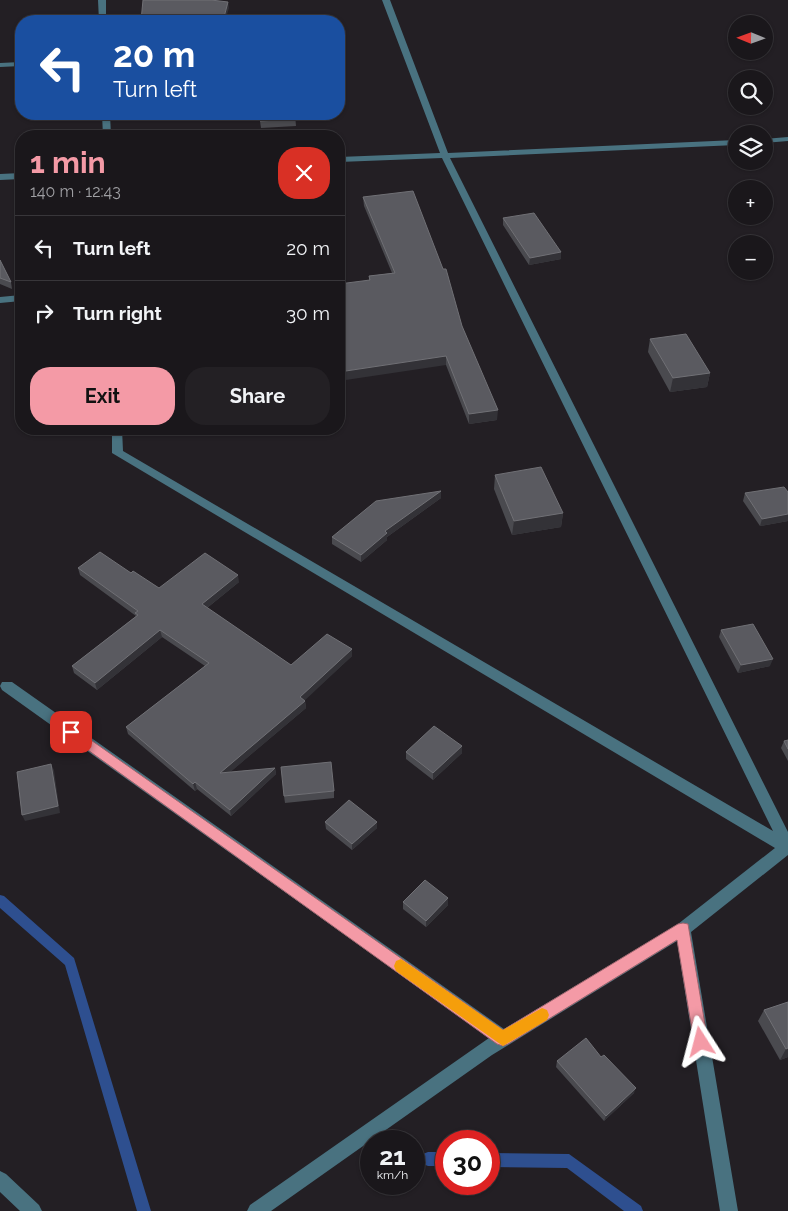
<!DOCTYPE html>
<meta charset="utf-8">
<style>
body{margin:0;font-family:Raleway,sans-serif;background:#232024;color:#f1f3f6;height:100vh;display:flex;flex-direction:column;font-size:19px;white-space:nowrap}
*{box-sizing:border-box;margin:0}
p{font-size:16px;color:#9f9fa3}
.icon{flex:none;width:28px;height:28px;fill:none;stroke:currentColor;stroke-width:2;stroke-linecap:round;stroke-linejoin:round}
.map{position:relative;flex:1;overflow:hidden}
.details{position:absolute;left:15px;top:130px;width:330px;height:305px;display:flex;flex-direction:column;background:#1a171b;border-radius:20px;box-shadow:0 1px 4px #0004,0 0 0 1px #38363a}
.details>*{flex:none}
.banner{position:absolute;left:15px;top:15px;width:330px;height:105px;border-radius:20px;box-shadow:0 1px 4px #0004,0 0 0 1px #38363a;background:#1a4fa0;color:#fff;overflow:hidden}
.needle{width:32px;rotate:271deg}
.controls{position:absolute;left:728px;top:15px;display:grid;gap:10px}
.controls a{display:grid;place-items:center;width:45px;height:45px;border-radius:50%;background:#1a171b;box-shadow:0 1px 4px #0004,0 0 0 1px #38363a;font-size:25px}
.speed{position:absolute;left:360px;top:1130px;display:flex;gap:10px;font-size:25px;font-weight:700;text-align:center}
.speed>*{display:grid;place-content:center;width:65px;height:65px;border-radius:50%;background:#1a171b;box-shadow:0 1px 4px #0004,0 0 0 1px #38363a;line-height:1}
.speed small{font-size:12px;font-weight:400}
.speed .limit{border:8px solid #d22;background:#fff;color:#111}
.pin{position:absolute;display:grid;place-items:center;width:42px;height:42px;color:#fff;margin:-21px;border-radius:10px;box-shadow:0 2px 8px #0006}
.me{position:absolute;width:55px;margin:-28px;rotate:351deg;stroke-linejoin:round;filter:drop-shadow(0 0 4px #0008)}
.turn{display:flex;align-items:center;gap:18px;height:105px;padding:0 15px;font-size:22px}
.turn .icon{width:65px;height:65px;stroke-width:2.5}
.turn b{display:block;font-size:35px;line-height:42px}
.round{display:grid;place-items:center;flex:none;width:52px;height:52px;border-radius:20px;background:#232024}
.headline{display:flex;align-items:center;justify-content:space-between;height:85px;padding:0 15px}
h1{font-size:30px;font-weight:700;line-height:38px;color:#f49aa6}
.cta{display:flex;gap:10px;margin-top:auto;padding:10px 15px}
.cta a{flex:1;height:58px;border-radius:20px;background:#f49aa6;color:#111;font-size:20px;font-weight:700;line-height:58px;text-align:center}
.cta a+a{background:#232024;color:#f1f3f6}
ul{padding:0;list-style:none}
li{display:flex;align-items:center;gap:15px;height:65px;padding:0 15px;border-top:1px solid #38363a}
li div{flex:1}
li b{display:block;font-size:19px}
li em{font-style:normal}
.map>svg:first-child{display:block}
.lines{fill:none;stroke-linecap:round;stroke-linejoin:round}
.stream{fill:#2e4f8f;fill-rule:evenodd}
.minor{fill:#497280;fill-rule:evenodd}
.wall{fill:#4a4a4f}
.shaded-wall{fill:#333237}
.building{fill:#5a5a60;stroke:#707075}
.route{fill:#f49aa6;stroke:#9f646c}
.slow{fill:#f59e0b}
</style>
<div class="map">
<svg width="788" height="1211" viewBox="0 0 788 1211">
<rect width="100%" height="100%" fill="#231f24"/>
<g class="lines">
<!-- stream -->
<path class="stream" d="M0 895 4 896 74 958 151 1211H137L65 965 0 908Z
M428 1152H446V1166H428L423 1164 421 1159 423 1154Z
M489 1153 569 1154 641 1206 643 1211H624L567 1168 489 1167Z"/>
<!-- minor -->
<path class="minor" d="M98 0H106V21H99Z
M382 0H390L448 153 736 140V145L450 158 788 832V855L691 932 738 1211H720L677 941 492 1055 271 1211H247L250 1205 489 1038 2 690 0 686 2 682H12L504 1029 678 924 775 848 112 453V429H122L123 451 773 831 442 158 339 162V157L440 153Z
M21 62V66L0 67V63Z
M102 114H110L111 136H103Z
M788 137V141L764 143V139Z
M21 173V179L0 180V174Z
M21 295V301L0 303V297Z
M0 1171 6 1174 39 1205 42 1211H20L0 1192Z"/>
</g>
<!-- wall -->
<path class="wall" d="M259 114H295L296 126 261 128Z
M363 197 462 326 497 420 469 424 446 365 369 280V276L392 273 364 206Z
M503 218 561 259 529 265 503 225Z
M0 260 11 282 12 289 0 284Z
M650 339 710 373 707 387 670 392 648 352Z
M495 475 563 513 561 527 512 535 494 489Z
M441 491V498L387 537V540L361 562 332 544V537Z
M788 492V521L760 526 743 501 745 493Z
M78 568 131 573 159 588 239 582 207 608 291 665 352 656 304 700 305 701 306 708 230 772 275 768 276 774 231 816 197 789 195 791 128 734 126 727 205 666 162 637 97 690 74 673 72 666 136 616 80 575Z
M721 630 770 666 738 673 719 637Z
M788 740V761L781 748 784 741Z
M406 752 462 753 433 780 406 759Z
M334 791V798L285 803 284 796Z
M325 822H377V828L352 850 326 829Z
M403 902 448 905 426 927 403 909Z
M788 1002V1057L780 1060 758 1021 764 1010Z
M601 1057 634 1093 604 1121 556 1067 557 1061Z"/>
<!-- shaded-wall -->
<path class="shaded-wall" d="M228 2 229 8 225 21H223Z
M15 236H21V243H17Z
M561 252V259L529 265 530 258Z
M446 356V365L339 381V372Z
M710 373 707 387 670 392 673 378Z
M498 410 497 420 469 424V414Z
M441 491V498L387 537V540L361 562V555L385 531Z
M563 513 561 527 512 535 514 521Z
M788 514V521L760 526 762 519Z
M238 575 239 582 203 611 202 604Z
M160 630 162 637 97 690 95 683Z
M352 649V656L301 704 300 697Z
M773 659 770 666 738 673 741 665Z
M305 701 306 708 221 780 220 773Z
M462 746V753L433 780V773Z
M51 764 54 770 60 813 25 821 22 815Z
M275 768 276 774 231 816 230 810Z
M195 782 197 789 195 791 193 784Z
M377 822V828L352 850V844Z
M448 898V905L426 927V921Z
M788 1048V1057L780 1060 786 1049Z
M636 1088 634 1093 604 1121 606 1116Z"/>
<!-- building -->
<path class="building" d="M143 0H211L228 2 223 21H141Z
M260 114H295V119L260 121Z
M413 191 443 269H446L462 326 498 410 469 414 446 356 339 372V284L370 280 369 276 395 273 363 197Z
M21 200V236H15V201Z
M534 213 561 252 530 258 503 218Z
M0 260 11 282 0 278Z
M686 334 710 373 673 378 650 339Z
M541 467 563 513 514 521 495 475Z
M784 487 788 492V514L762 519 745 493Z
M441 491 385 531 387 533 361 555 332 537 376 501Z
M100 552 131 573 133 571 159 588 205 553 238 575 202 604 291 665 327 634 352 649 300 697 305 701 220 773 275 768 230 810 195 782 193 784 126 727 209 663 160 630 95 683 72 666 138 615 135 613 138 611 78 568Z
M753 624 773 659 741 665 721 630Z
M434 726 462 746 433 773 406 752Z
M788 740V749L784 741Z
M331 762 334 791 284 796 281 767Z
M51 764 58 806 22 815 17 772Z
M349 800 377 822 352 844 325 822Z
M425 880 448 898 426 921 403 902Z
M788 1002V1048L786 1049 764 1010Z
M586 1038 601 1057 604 1055 636 1088 606 1116 557 1061Z"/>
<!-- route -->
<path class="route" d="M71 726 503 1030 678 924 683 923 688 924 708 1042 706 1047 701 1049 696 1047 694 1042 677 940 508 1044 503 1046 497 1044 67 735 65 732 67 728Z"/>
<!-- slow -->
<path class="slow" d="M401 959 503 1030 542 1008 547 1010 549 1015 547 1020 503 1046 396 971 394 966 396 961Z"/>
</svg>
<div class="controls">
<a><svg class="needle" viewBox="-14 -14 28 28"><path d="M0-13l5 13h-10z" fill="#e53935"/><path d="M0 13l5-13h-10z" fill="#9f9fa3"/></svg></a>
<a><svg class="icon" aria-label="search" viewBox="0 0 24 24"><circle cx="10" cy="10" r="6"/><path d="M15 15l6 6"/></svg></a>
<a><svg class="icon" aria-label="layers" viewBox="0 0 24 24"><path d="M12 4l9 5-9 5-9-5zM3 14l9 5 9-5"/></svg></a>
<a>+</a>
<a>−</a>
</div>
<div class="speed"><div>21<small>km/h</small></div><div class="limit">30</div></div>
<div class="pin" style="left:71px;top:732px;background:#d93025"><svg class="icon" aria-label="arrive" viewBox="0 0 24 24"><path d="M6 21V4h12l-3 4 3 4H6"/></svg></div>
<svg class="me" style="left:701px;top:1042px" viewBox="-20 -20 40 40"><path d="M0-17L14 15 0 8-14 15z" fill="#f49aa6" stroke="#fff" stroke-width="4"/></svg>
<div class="banner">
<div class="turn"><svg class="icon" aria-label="left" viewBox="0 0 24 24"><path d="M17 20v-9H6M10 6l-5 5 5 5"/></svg><div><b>20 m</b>Turn left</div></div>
</div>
<section class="details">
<div class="headline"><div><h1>1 min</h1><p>140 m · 12:43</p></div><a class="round" style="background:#d93025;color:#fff"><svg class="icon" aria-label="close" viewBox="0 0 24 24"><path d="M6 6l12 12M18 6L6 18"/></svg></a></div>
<ul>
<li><svg class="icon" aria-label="left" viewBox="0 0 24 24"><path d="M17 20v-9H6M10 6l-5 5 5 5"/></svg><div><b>Turn left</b></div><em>20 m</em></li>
<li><svg class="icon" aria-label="right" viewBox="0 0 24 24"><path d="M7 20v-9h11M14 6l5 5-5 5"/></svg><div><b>Turn right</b></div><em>30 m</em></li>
</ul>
<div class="cta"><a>Exit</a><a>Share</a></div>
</section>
</div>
